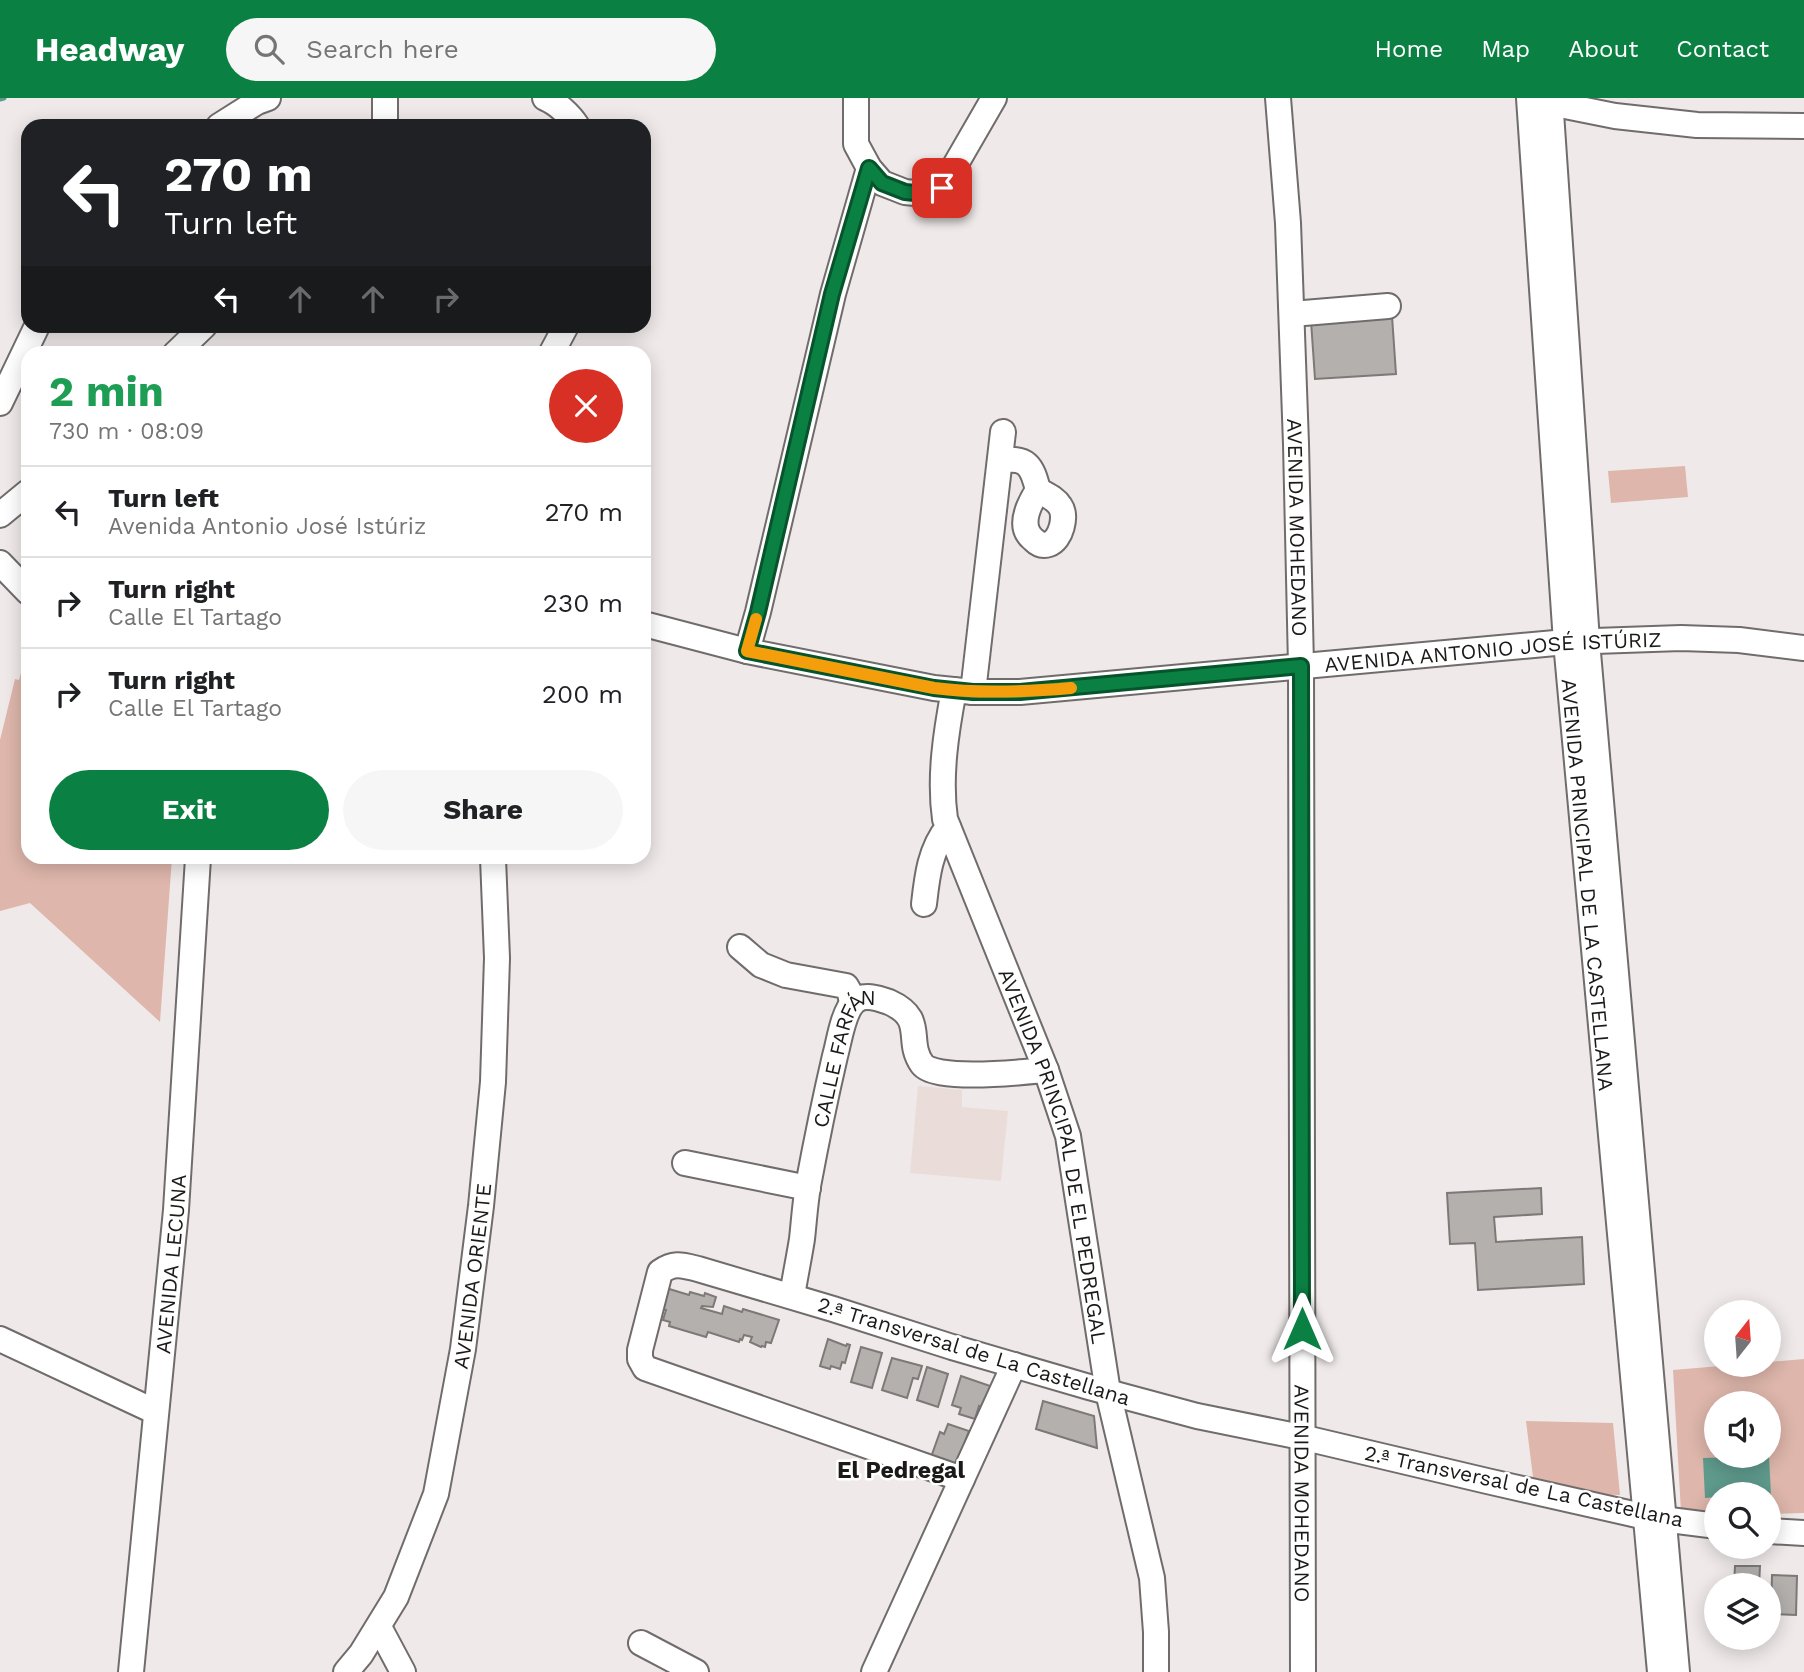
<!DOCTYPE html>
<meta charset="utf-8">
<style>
body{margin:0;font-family:"Work Sans",sans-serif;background:#f6f6f6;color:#202124;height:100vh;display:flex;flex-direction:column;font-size:26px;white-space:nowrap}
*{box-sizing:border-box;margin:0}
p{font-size:23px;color:#757577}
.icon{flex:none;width:38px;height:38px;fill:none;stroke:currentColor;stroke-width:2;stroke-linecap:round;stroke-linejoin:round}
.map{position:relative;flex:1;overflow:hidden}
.sheet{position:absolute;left:21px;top:248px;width:630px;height:518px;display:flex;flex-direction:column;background:#fff;border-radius:21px;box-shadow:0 4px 18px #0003}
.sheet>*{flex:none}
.top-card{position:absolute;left:21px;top:21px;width:630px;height:214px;border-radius:21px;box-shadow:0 4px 18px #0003;background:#202124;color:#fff;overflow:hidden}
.needle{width:46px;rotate:17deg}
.tools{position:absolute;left:1704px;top:1202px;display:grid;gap:14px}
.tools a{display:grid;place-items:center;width:77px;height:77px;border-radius:50%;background:#fff;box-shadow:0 4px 18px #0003;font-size:35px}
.pin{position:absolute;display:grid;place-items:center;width:60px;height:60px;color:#fff;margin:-30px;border-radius:14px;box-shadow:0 4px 10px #0006}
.me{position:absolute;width:77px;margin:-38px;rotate:0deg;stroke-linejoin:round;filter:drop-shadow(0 0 5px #0008)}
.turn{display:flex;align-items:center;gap:24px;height:147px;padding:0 28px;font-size:32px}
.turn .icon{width:91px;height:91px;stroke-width:2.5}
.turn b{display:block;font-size:49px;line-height:60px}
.lanes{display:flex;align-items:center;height:66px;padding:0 28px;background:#0003;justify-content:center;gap:35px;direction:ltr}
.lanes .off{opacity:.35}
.round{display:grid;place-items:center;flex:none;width:74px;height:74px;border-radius:37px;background:#f6f6f6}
.summary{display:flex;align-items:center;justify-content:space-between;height:119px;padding:0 28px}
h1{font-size:42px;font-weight:700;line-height:52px;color:#1e9e55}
.primary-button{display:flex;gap:14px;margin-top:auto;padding:14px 28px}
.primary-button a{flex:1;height:80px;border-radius:42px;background:#0b8043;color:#fff;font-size:28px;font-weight:700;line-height:80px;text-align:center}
.primary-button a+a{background:#f6f6f6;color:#202124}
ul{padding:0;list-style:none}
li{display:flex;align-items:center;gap:21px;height:91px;padding:0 28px;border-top:2px solid #e0e0e0}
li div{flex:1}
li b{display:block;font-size:26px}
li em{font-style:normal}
header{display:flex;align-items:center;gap:42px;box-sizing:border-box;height:98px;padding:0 35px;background:#0b8043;color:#fff}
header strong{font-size:33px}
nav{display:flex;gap:38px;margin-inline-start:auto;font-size:24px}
.search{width:490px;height:63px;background:#f6f6f6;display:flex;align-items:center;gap:18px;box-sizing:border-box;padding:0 24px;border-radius:38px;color:#757577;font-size:26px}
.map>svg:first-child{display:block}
.built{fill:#eaddd9}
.green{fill:#deb6ab;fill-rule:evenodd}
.water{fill:#5f9b8d}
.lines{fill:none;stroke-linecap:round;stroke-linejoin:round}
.stream{stroke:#5f9b8d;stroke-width:5}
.building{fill:#b4b0ae;stroke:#7d7977;stroke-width:2}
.minor-casing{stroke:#706c6b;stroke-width:28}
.minor{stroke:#fff;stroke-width:24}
.route-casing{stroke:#07532c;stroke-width:18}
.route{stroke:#0b8043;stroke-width:12}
.slow{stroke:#f59e0b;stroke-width:12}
.labels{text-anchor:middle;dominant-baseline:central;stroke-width:5;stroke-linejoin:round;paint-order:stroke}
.street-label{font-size:21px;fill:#1b1a19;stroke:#fff}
.neighbourhood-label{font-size:23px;font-weight:bold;fill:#1b1a19;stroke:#fff}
</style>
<header>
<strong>Headway</strong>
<div class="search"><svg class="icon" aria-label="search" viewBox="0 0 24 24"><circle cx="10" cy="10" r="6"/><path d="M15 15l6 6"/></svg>Search here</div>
<nav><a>Home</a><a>Map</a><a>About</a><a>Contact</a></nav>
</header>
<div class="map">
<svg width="1804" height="1574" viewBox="0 0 1804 1574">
<rect width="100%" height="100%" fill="#efeae9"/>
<!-- built -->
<path class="built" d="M918 988 962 992V1009L1008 1013 1001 1083 910 1075Z"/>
<!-- green -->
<path class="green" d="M1685 368 1688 399 1611 405 1608 373Z
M21 575 28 577V760H172L160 924 30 805 0 813V642L15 581 19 582Z
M1804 1261V1415L1769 1416V1396H1717V1417L1681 1414 1673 1272 1732 1267H1769V1264ZM1717 1306H1769V1358H1717Z
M1526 1323 1613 1325 1620 1397 1535 1395Z"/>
<!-- water -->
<path class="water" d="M1769 1358 1771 1397 1717 1396V1399L1705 1400 1703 1360Z"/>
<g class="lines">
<!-- stream -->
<path class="stream" d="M0 1 4 0"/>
</g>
<!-- building -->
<path class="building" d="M1392 218 1396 276 1315 281 1311 223Z
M1541 1090 1542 1116 1494 1119 1496 1144 1582 1139 1584 1186 1478 1192 1475 1145 1450 1146 1447 1095Z
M666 1190 689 1197 690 1194 704 1198 705 1195 716 1199 713 1209 702 1208 701 1210 722 1216 724 1208 742 1214 743 1211 779 1222 771 1245 766 1244 765 1249 762 1248 761 1249 750 1244 752 1239 744 1237 742 1242 740 1241 739 1244 708 1234 706 1239 669 1228 670 1224 663 1222 666 1212 659 1210Z
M828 1241 846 1248 847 1246 850 1247 845 1265 842 1264 840 1271 831 1268 830 1271 820 1268Z
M861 1249 882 1255 872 1290 851 1284Z
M892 1260 922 1268 918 1281 913 1280 907 1300 882 1292Z
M927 1269 948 1276 938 1309 917 1302Z
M961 1278 996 1290 985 1311 979 1308 975 1321 959 1316 961 1310 952 1307Z
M1043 1303 1094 1318 1097 1350 1036 1331Z
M948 1326 969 1333 955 1371 930 1362 940 1334 944 1336Z
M1735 1468H1760L1759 1488H1734Z
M1772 1477 1797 1478 1796 1517 1771 1516Z"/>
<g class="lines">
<defs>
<g id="minor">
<path d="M385 0V28"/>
<path d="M545 0C557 5 570 17 577 28"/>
<path d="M856 0V46L869 70 882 85 905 94 925 96 942 90 994 0"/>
<path id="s1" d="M1278 0 1288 125 1296 346 1301 568 1303 1574"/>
<path id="s2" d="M1529 0 1566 544 1660 1574"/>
<path d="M1550 0 1587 543 1677 1574"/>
<path d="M1550 5 1615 18 1697 27 1804 28"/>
<path d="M219 28 257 4 268 0"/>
<path d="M1292 216 1388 208"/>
<path d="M175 256 204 228"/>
<path d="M551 256 566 228"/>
<path d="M0 305 37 228"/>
<path d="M1000 363C1027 358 1032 368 1038 392 1029 406 1017 429 1034 442 1038 446 1043 448 1049 446 1061 442 1067 418 1060 408 1055 400 1046 397 1038 392"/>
<path d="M0 417 28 394"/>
<path d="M0 465 28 494"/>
<path id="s3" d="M644 526 747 553 934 590 973 594H1020L1566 544 1681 540 1739 542 1804 550"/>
<path d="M747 553 758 514 833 196 869 70"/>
<path id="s4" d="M954 592C946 634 939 679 945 721L1046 972 1068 1038 1108 1294 1152 1480 1156 1534V1574"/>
<path d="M973 594 1003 334"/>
<path d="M924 806C927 779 930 751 948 729"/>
<path d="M740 849 761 867 786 877 846 888 850 895 852 905"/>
<path d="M685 1065 808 1090"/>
<path id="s5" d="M792 1198C795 1179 799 1160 802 1141 804 1123 805 1106 808 1088 816 1045 825 1001 835 958 839 944 843 914 854 904 863 895 878 900 889 904 927 921 905 942 922 966 935 984 1023 974 1046 972"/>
<path d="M0 1241 156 1314"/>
<path d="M962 1381 645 1270 640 1261V1252L660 1174C674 1164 682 1167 698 1171L833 1211 952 1249 1089 1289 1197 1318 1301 1339 1487 1383 1646 1419 1717 1428"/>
<path d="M1769 1433 1804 1435"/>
<path d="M379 1529 403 1574"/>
<path d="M641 1545 696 1574"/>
<path id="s6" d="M131 1574 176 1112 198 760"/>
<path id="s7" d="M346 1574 361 1556 396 1499 436 1396 463 1251 481 1108 493 984 497 860 493 760"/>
<path d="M874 1574 1014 1267"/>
</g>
</defs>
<!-- minor casing -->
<use href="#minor" class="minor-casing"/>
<!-- minor -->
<use href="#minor" class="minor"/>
</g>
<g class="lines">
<defs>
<path id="route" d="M942 90 925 96 905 94 882 85 869 70 832 196 758 514 747 553 934 590 973 594H1020L1301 568 1302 1231"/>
</defs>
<!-- route casing -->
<use href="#route" class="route-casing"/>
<!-- route -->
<use href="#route" class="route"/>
<!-- slow -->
<path class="slow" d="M756 521 747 553 934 590C980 596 1025 594 1071 590"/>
</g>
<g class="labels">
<!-- street labels -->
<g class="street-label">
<text stroke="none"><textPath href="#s1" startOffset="430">AVENIDA MOHEDANO</textPath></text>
<text stroke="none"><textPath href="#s3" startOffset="858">AVENIDA ANTONIO JOSÉ ISTÚRIZ</textPath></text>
<text stroke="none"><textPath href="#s2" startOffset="789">AVENIDA PRINCIPAL DE LA CASTELLANA</textPath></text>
<text stroke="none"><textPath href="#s5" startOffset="248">CALLE FARFÁN</textPath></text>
<text stroke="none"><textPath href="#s4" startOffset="486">AVENIDA PRINCIPAL DE EL PEDREGAL</textPath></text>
<text stroke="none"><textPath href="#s6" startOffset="410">AVENIDA LECUNA</textPath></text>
<text stroke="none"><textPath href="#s7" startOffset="422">AVENIDA ORIENTE</textPath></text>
<text transform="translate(974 1253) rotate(17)">2.ª Transversal de La Castellana</text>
<text transform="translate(1524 1388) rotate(12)">2.ª Transversal de La Castellana</text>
<text stroke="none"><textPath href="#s1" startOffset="1396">AVENIDA MOHEDANO</textPath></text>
</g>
<!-- neighbourhood labels -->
<g class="neighbourhood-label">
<text x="901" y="1372">El Pedregal</text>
</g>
</g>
</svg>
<div class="tools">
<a><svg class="needle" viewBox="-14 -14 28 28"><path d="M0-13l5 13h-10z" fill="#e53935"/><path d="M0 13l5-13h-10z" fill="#757577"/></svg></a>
<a><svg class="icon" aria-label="sound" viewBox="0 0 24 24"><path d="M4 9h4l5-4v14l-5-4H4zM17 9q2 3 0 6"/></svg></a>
<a><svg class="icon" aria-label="search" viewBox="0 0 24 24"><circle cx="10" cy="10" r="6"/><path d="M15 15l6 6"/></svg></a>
<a><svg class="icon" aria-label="layers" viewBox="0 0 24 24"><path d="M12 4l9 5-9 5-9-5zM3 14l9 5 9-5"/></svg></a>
</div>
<div class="pin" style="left:942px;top:90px;background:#d93025"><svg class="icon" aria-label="arrive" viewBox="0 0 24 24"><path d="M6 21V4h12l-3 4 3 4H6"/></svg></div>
<svg class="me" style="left:1302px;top:1231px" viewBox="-20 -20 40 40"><path d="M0-17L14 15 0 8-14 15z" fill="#0b8043" stroke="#fff" stroke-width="4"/></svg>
<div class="top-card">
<div class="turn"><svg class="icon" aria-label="left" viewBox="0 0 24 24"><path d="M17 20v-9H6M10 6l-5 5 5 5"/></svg><div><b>270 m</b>Turn left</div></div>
<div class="lanes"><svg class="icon" aria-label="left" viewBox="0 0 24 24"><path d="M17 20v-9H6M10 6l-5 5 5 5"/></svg><svg class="icon off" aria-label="ahead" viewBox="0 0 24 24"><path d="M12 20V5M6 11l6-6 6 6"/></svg><svg class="icon off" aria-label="ahead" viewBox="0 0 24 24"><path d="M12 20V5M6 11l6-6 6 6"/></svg><svg class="icon off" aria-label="right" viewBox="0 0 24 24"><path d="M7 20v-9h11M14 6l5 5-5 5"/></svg></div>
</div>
<section class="sheet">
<div class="summary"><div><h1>2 min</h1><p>730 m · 08:09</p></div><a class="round" style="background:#d93025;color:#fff"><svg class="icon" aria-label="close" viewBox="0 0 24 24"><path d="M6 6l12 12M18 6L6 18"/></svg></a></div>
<ul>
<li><svg class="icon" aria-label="left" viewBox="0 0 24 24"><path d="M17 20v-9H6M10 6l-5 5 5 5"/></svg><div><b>Turn left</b><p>Avenida Antonio José Istúriz</p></div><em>270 m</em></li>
<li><svg class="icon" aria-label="right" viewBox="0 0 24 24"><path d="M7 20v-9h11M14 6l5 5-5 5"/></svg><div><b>Turn right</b><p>Calle El Tartago</p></div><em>230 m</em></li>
<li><svg class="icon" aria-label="right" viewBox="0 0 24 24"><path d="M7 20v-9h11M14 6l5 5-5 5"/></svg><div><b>Turn right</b><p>Calle El Tartago</p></div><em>200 m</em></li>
</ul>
<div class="primary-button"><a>Exit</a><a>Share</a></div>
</section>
</div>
